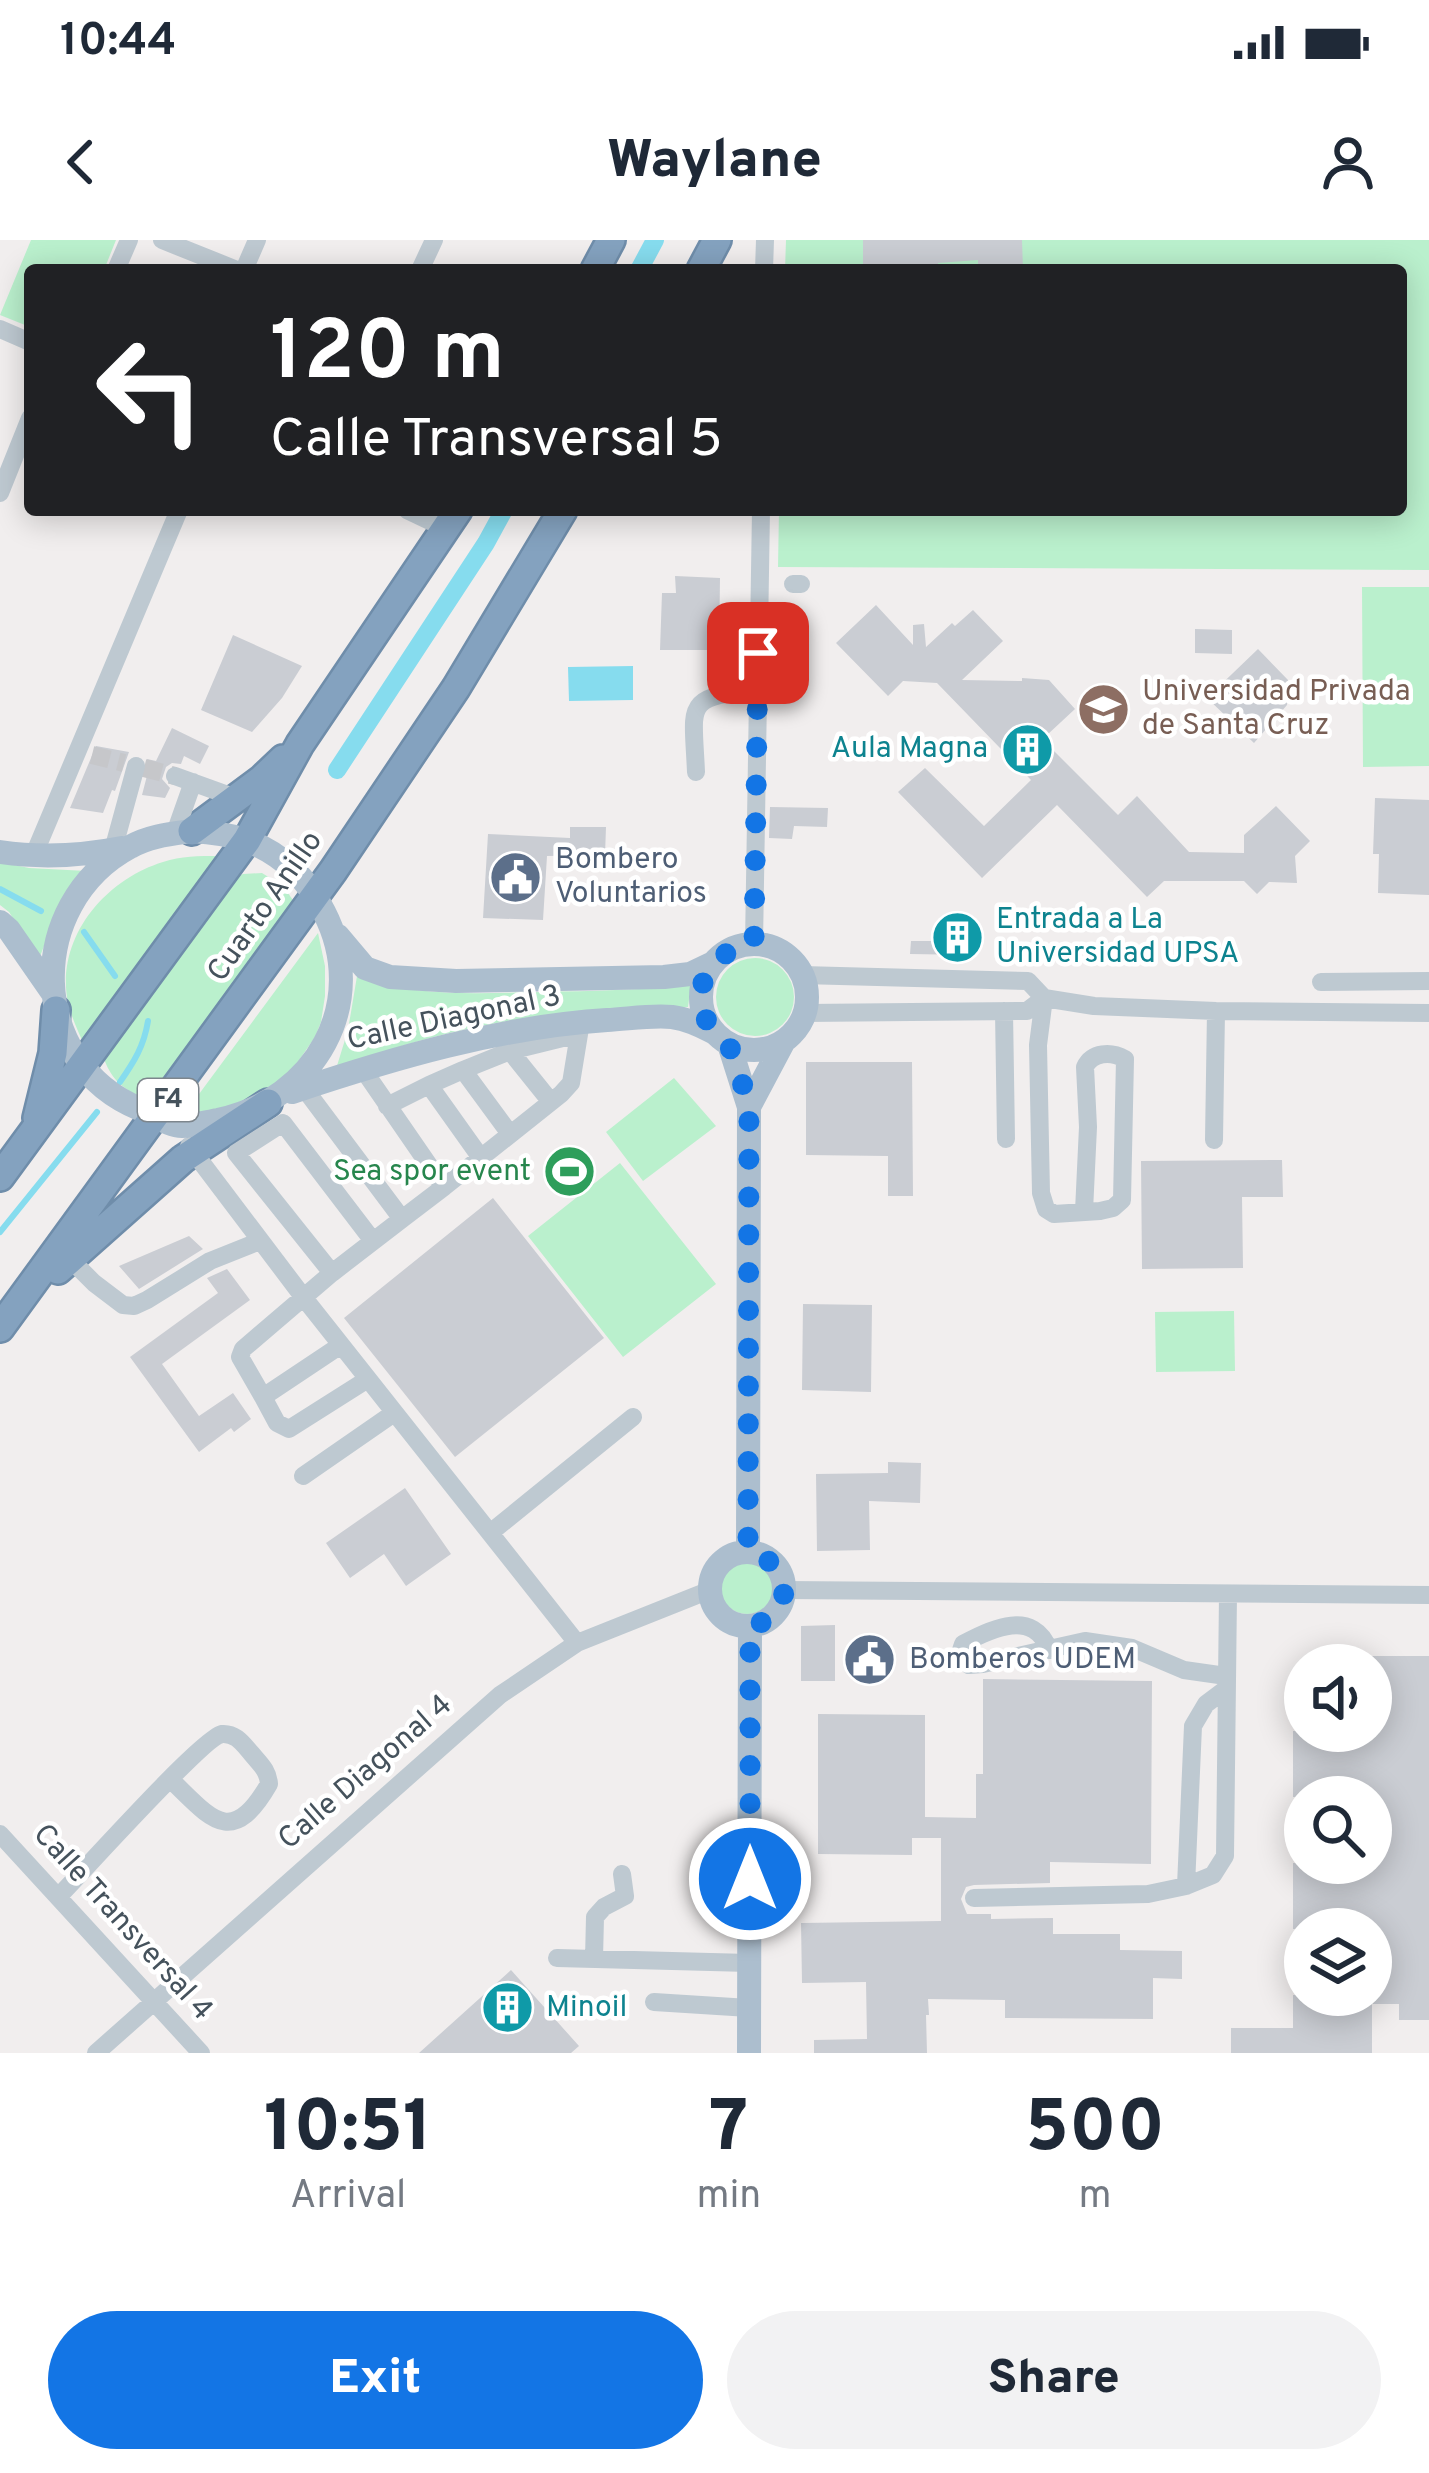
<!DOCTYPE html>
<style>
body{margin:0;font-family:Overpass,sans-serif;background:#f2f2f3;color:#1f2937;height:100vh;display:flex;flex-direction:column;font-size:45px;white-space:nowrap}
*{box-sizing:border-box;margin:0}
p{font-size:39px;color:#747a83}
.icon{flex:none;width:66px;height:66px;fill:none;stroke:currentColor;stroke-width:2;stroke-linecap:round;stroke-linejoin:round}
.map{position:relative;height:1813px;overflow:hidden}
.panel{display:flex;flex-direction:column;background:#fff;flex:1}
.panel>*{flex:none}
.banner{position:absolute;left:24px;top:24px;width:1383px;height:252px;border-radius:12px;box-shadow:0 6px 30px #0003;background:#202124;color:#fff;overflow:hidden}
.fabs{position:absolute;left:1284px;top:1404px;display:grid;gap:24px}
.fabs a{display:grid;place-items:center;width:108px;height:108px;border-radius:50%;background:#fff;box-shadow:0 6px 30px #0003;font-size:60px}
.pin{position:absolute;display:grid;place-items:center;width:102px;height:102px;color:#fff;margin:-51px;border-radius:24px;box-shadow:0 6px 18px #0006}
.me{position:absolute;width:132px;margin:-66px;rotate:0deg;stroke-linejoin:round;filter:drop-shadow(0 0 9px #0008)}
.turn{display:flex;align-items:center;gap:42px;height:252px;padding:0 48px;font-size:54px}
.turn .icon{width:156px;height:156px;stroke-width:2.5}
.turn b{display:block;font-size:84px;line-height:102px}
.eta{display:flex;justify-content:space-evenly;align-items:center;height:204px;text-align:center}
.eta b{font-size:72px;font-weight:800;line-height:84px}
.action{display:flex;gap:24px;margin-top:auto;padding:24px 48px}
.action a{flex:1;height:138px;border-radius:72px;background:#1375e5;color:#fff;font-size:48px;font-weight:800;line-height:138px;text-align:center}
.action a+a{background:#f2f2f3;color:#1f2937}
.status{display:flex;justify-content:space-between;align-items:center;height:84px;padding:0 60px;background:#fff;direction:ltr}
.status svg{height:33px;fill:currentColor}
header{display:flex;justify-content:space-between;align-items:center;height:156px;padding:0 48px;background:#fff;font-size:54px;font-weight:800}
.map>svg:first-child{display:block}
.green{fill:#baf0cd}
.water{fill:#86dcee}
.lines{fill:none;stroke-linecap:round;stroke-linejoin:round}
.stream{stroke:#86dcee;stroke-width:6}
.canal{stroke:#86dcee;stroke-width:18}
.building{fill:#cacdd3}
.minor-tunnel{stroke:#c6c7ca;stroke-width:18;stroke-dasharray:18 9;stroke-linecap:butt}
.highway-casing{stroke:#6f8daa;stroke-width:32}
.minor{stroke:#bec9d1;stroke-width:18}
.major{stroke:#acbece;stroke-width:24}
.highway{stroke:#84a2bf;stroke-width:27}
.route{stroke:#1375e5;stroke-width:21;stroke-dasharray:0 37.8}
.labels{text-anchor:middle;dominant-baseline:central;stroke-width:9;stroke-linejoin:round;paint-order:stroke}
.shield{fill:#fff;stroke:#7d868d;stroke-width:3}
.shield-label{font-size:27px;font-weight:bold;fill:#45525c}
.education-label{font-size:30px;fill:#785e54;stroke:#fff;text-anchor:start}
.culture-label{font-size:30px;fill:#0d838f;stroke:#fff;text-anchor:start}
.service-label{font-size:30px;fill:#4e5e75;stroke:#fff;text-anchor:start}
.street-label{font-size:30px;fill:#45525c;stroke:#fff}
.leisure-label{font-size:30px;fill:#27864d;stroke:#fff;text-anchor:end}
</style>
<div class="status"><b>10:44</b><svg viewBox="0 0 49 12"><path d="M0 12V9h3v3zM5 12V6h3v6zM10 12V3h3v9zM15 12V0h3v12zM26 1h20v11H26zM47 4h2v5h-2z"/></svg></div>
<header><svg class="icon" aria-label="back" viewBox="0 0 24 24"><path d="M15 5l-7 7 7 7"/></svg>Waylane<svg class="icon" aria-label="person" viewBox="0 0 24 24"><circle cx="12" cy="8" r="4"/><path d="M4 21q1-7 8-7t8 7"/></svg></header>
<div class="map">
<svg width="1429" height="1813" viewBox="0 0 1429 1813">
<rect width="100%" height="100%" fill="#f1eeee"/>
<!-- green -->
<path class="green" d="M31 0H116L104 30H30V87L0 75Z
M786 0H1429V330L778 327 779 270H1401V30H785Z
M1362 347H1429V526L1363 527Z
M218 616 85 807C79 793 72 779 68 763 55 699 104 640 163 622 181 616 199 616 218 616Z
M0 622 29 628 87 631 58 670 39 719 9 672 0 665Z
M262 633 283 646 295 663 165 850 141 858C120 846 111 839 103 816L231 640 243 634Z
M318 693 325 726V756L321 782 315 797 284 842 212 874 185 873Z
M716 757a39 39 0 1 1 78 0a39 39 0 1 1-78 0Z
M357 736C418 758 478 753 541 752 591 751 641 750 691 745L688 767C562 767 454 783 336 829L348 790Z
M674 838 716 886 643 941 606 892Z
M620 923 716 1044 623 1117 528 996Z
M1234 1071 1235 1131 1156 1132 1155 1072Z
M720 1347a27 27 0 1 1 54 0a27 27 0 1 1-54 0Z"/>
<!-- water -->
<path class="water" d="M633 426V460L569 461 568 427Z"/>
<g class="lines">
<!-- stream -->
<path class="stream" d="M0 649 41 671
M84 692 115 736
M120 842C134 822 144 806 148 781
M0 992 97 872"/>
<!-- canal -->
<path class="canal" d="M639 30 655 0
M337 530 486 303 504 270"/>
</g>
<!-- building -->
<path class="building" d="M863 0H1022L1023 30H978V20L938 23V30H863Z
M675 336 720 338 719 410H660L662 353H676Z
M876 365 913 405V385L924 384 926 407 952 383 955 386 973 370 1003 401 962 440 1022 441V438L1049 440 1075 469 1047 495 1051 498 1046 503 1118 575 1137 556 1189 612 1244 613V595L1276 566 1310 601 1295 616 1297 643 1269 642 1257 654 1244 641H1164L1147 657 1057 565 982 638 898 552 925 528 984 586 1031 540 937 443 903 441 888 456 836 403Z
M1195 389 1232 390V414L1195 413Z
M233 395 302 426 282 458 252 492 201 470Z
M1258 409 1288 440 1287 465 1254 503 1207 458Z
M172 488 209 506 200 524 184 516 181 524 172 523 166 527 162 539 170 548 165 558 142 555 149 528 147 519 156 521Z
M96 506 129 512 115 551 112 550 103 573 70 568Z
M1375 558 1429 560V655L1378 653 1379 614H1373Z
M770 567 828 568 827 587 794 586 792 599 769 598Z
M570 587H606L605 615 547 616 543 680 483 678 488 594 570 598Z
M971 682V715L910 714 911 701H944V693L951 684Z
M806 822H912L913 956H888V916L806 915Z
M1282 920 1283 957H1242L1243 1028 1142 1029 1141 921Z
M493 958 604 1098 455 1217 344 1078Z
M189 996 203 1009 139 1049 119 1026Z
M227 1029 250 1060 162 1124 199 1176 233 1153 251 1179 234 1192 231 1188 199 1212 130 1117 218 1053 207 1038Z
M803 1064 872 1065 871 1152 802 1150Z
M888 1222 921 1223 920 1263 869 1261 870 1310 817 1311 816 1234 888 1233Z
M405 1248 451 1314 406 1346 384 1314 350 1338 326 1303Z
M835 1385V1441H801V1386Z
M1371 1416H1429V1780H1399V1764H1372V1813H1231V1788H1293V1755H1371V1689H1293V1623H1371V1557H1293V1491H1371Z
M983 1439 1152 1441 1151 1624 1050 1622V1643L974 1645 966 1647 961 1659 967 1674H991V1679L1053 1678V1694H1120V1710L1182 1711V1739L1153 1738V1779L1005 1778V1760L928 1759 929 1775H926L927 1813H814V1800L867 1799 866 1742 802 1743 801 1683 941 1681V1598H912V1615L818 1614V1474L925 1475V1577L976 1578V1534H983Z
M511 1730 579 1806 571 1813H419Z"/>
<g class="lines">
<!-- minor-tunnel -->
<path class="minor-tunnel" d="M92 515 124 523
M144 528 175 536"/>
<defs>
<path id="highway" d="M595 30 611 0
M701 30 717 0
M192 591 262 539 283 519
M37 878 53 813 56 770
M0 937 247 600 300 504 458 270
M58 1030 183 919 268 863
M0 1088 333 631 456 448 563 270"/>
</defs>
<!-- highway casing -->
<use href="#highway" class="highway-casing"/>
<!-- minor -->
<path class="minor" d="M162 0 237 30
M116 30 129 0
M244 30 257 0
M420 30 434 0
M764 30 765 0
M0 89 30 102
M0 253 30 178
M407 270 447 289
M793 344H801
M696 532C693 462 683 458 758 449
M175 536 236 558
M175 593 193 542
M113 610 136 526
M33 617 179 270
M754 704 761 270
M802 735 1028 741 1044 758 1094 766 1216 771 1429 773
M1321 742 1429 741
M1044 758 1038 805 1041 953 1046 969 1054 974 1100 971 1113 968 1122 960 1125 819C1111 811 1092 812 1085 827L1088 887 1084 971
M1004 771 1006 899
M805 773 1027 771 1044 758
M510 811 579 794
M362 828 444 947 402 979
M463 830 510 811 551 862
M429 845 463 830 510 894
M387 866 429 845 481 918
M1214 900 1216 771
M189 906 304 1058 577 1403
M444 947 561 854 571 843 581 782
M63 1012 94 1043 123 1065 134 1066 147 1060 210 1021 260 1001
M332 1033 236 913 283 883 373 1001
M341 1105 263 1157 277 1183 289 1189 368 1139
M263 1157 240 1117 243 1109 332 1033 402 979 304 848
M303 1236 394 1173
M490 1293 633 1177
M784 1350 1429 1355
M1049 1410C1034 1369 992 1388 963 1404L960 1413 969 1425 983 1424 1085 1401 1132 1408 1184 1430 1226 1436
M0 1594 201 1813
M1186 1646 1193 1486 1206 1464 1226 1449
M58 1657C81 1634 203 1497 222 1494 236 1493 243 1504 251 1513 260 1524 268 1530 269 1544 231 1610 210 1577 170 1539
M974 1658 1148 1654 1186 1646 1213 1635 1225 1616 1228 1354
M557 1718 749 1723
M594 1719 595 1677 604 1667 625 1656 622 1634
M654 1762 749 1768
M96 1813 500 1455 577 1403 710 1350"/>
<!-- major -->
<path class="major" d="M192 591C210 592 228 594 245 600 280 612 308 639 324 672 371 763 315 860 218 880 207 882 193 886 182 886 169 886 153 874 140 869 27 823 24 664 130 607 149 596 171 594 192 591Z
M0 612C41 618 81 616 122 608
M0 682 9 690 52 752
M338 696 365 728 390 737 456 741 664 737 690 734 713 723
M701 757a53 53 0 1 1 106 0a53 53 0 1 1-106 0Z
M729 804 749 867 748 1312
M292 852C394 818 499 787 607 780 628 779 651 775 672 777 688 779 701 786 715 793
M749 867 784 801
M710 1349a37 37 0 1 1 74 0a37 37 0 1 1-74 0Z
M749 1813 750 1386"/>
<!-- highway -->
<use href="#highway" class="highway"/>
</g>
<g class="lines">
<!-- route -->
<path class="route" d="M750 1639V1386C797 1376 794 1322 748 1312L749 866C743 848 739 828 731 810 726 799 713 793 707 781 688 744 716 708 754 704L758 413"/>
</g>
<!-- icons -->
<defs>
<symbol id="university-disc" viewBox="-11 -11 22 22"><circle r="9.5" fill="#8d6e63" stroke="#fff"/><path d="M0-5L7-2L0 1L-7-2ZM-4 1L0 2.5L4 1V4Q0 6-4 4Z" fill="#fff"/></symbol>
<symbol id="building-disc" viewBox="-11 -11 22 22"><circle r="9.5" fill="#0f9aa8" stroke="#fff"/><path d="M-4-6H4V6H1V3H-1V6H-4ZM-2.5-4.3h1.7v1.8h-1.7ZM.8-4.3h1.7v1.8H.8ZM-2.5-1h1.7V.8h-1.7ZM.8-1h1.7V.8H.8Z" fill="#fff"/></symbol>
<symbol id="civic-disc" viewBox="-11 -11 22 22"><circle r="9.5" fill="#5c6f8a" stroke="#fff"/><path d="M-.6-6.5H3V-4.5H.6V-3L4-1V1h2V6H-6V1h2V-1L-.6-3ZM-1.2 2.5V6h2.4V2.5Z" fill="#fff"/></symbol>
<symbol id="stadium-disc" viewBox="-11 -11 22 22"><circle r="9.5" fill="#2e9e5b" stroke="#fff"/><path d="M0-5a6.5 5 0 1 0 0 10a6.5 5 0 1 0 0-10ZM-3.5-1.8h7v3.6h-7Z" fill="#fff"/></symbol>
</defs>
<g fill-rule="evenodd">
<use href="#university-disc" x="1074" y="440" width="59" height="59"/>
<use href="#building-disc" x="998" y="480" width="59" height="59"/>
<use href="#civic-disc" x="486" y="608" width="59" height="59"/>
<use href="#building-disc" x="928" y="668" width="59" height="59"/>
<use href="#stadium-disc" x="540" y="902" width="59" height="59"/>
<use href="#civic-disc" x="840" y="1390" width="59" height="59"/>
<use href="#building-disc" x="478" y="1738" width="59" height="59"/>
</g>
<g class="labels">
<!-- shield labels -->
<rect class="shield" x="138" y="839" width="60" height="42" rx="9"/>
<g class="shield-label">
<text x="168" y="860">F4</text>
</g>
<!-- education labels -->
<g class="education-label">
<text x="1142" y="452">Universidad Privada<tspan x="1142" dy="34">de Santa Cruz</tspan></text>
</g>
<!-- culture labels -->
<g class="culture-label">
<text x="988" y="509" text-anchor="end">Aula Magna</text>
<text x="996" y="680">Entrada a La<tspan x="996" dy="34">Universidad UPSA</tspan></text>
<text x="546" y="1768">Minoil</text>
</g>
<!-- service labels -->
<g class="service-label">
<text x="555" y="620">Bombero<tspan x="555" dy="34">Voluntarios</tspan></text>
<text x="909" y="1420">Bomberos UDEM</text>
</g>
<!-- street labels -->
<g class="street-label">
<text transform="translate(266 667) rotate(-55)">Cuarto Anillo</text>
<text transform="translate(454 779) rotate(-12)">Calle Diagonal 3</text>
<text transform="translate(366 1533) rotate(-41)">Calle Diagonal 4</text>
<text transform="translate(122 1683) rotate(48)">Calle Transversal 4</text>
</g>
<!-- leisure labels -->
<g class="leisure-label">
<text x="531" y="932">Sea spor event</text>
</g>
</g>
</svg>
<div class="fabs">
<a><svg class="icon" aria-label="sound" viewBox="0 0 24 24"><path d="M4 9h4l5-4v14l-5-4H4zM17 9q2 3 0 6"/></svg></a>
<a><svg class="icon" aria-label="search" viewBox="0 0 24 24"><circle cx="10" cy="10" r="6"/><path d="M15 15l6 6"/></svg></a>
<a><svg class="icon" aria-label="layers" viewBox="0 0 24 24"><path d="M12 4l9 5-9 5-9-5zM3 14l9 5 9-5"/></svg></a>
</div>
<div class="pin" style="left:758px;top:413px;background:#d93025"><svg class="icon" aria-label="arrive" viewBox="0 0 24 24"><path d="M6 21V4h12l-3 4 3 4H6"/></svg></div>
<svg class="me" style="left:750px;top:1639px" viewBox="-20 -20 40 40"><circle r="17" fill="#1375e5" stroke="#fff" stroke-width="3"/><path d="M0-11L8 9 0 5-8 9z" fill="#fff"/></svg>
<div class="banner">
<div class="turn"><svg class="icon" aria-label="left" viewBox="0 0 24 24"><path d="M17 20v-9H6M10 6l-5 5 5 5"/></svg><div><b>120 m</b>Calle Transversal 5</div></div>
</div>
</div>
<section class="panel">
<div class="eta">
<div><b>10:51</b><p>Arrival</p></div>
<div><b>7</b><p>min</p></div>
<div><b>500</b><p>m</p></div>
</div>
<div class="action"><a>Exit</a><a>Share</a></div>
</section>
